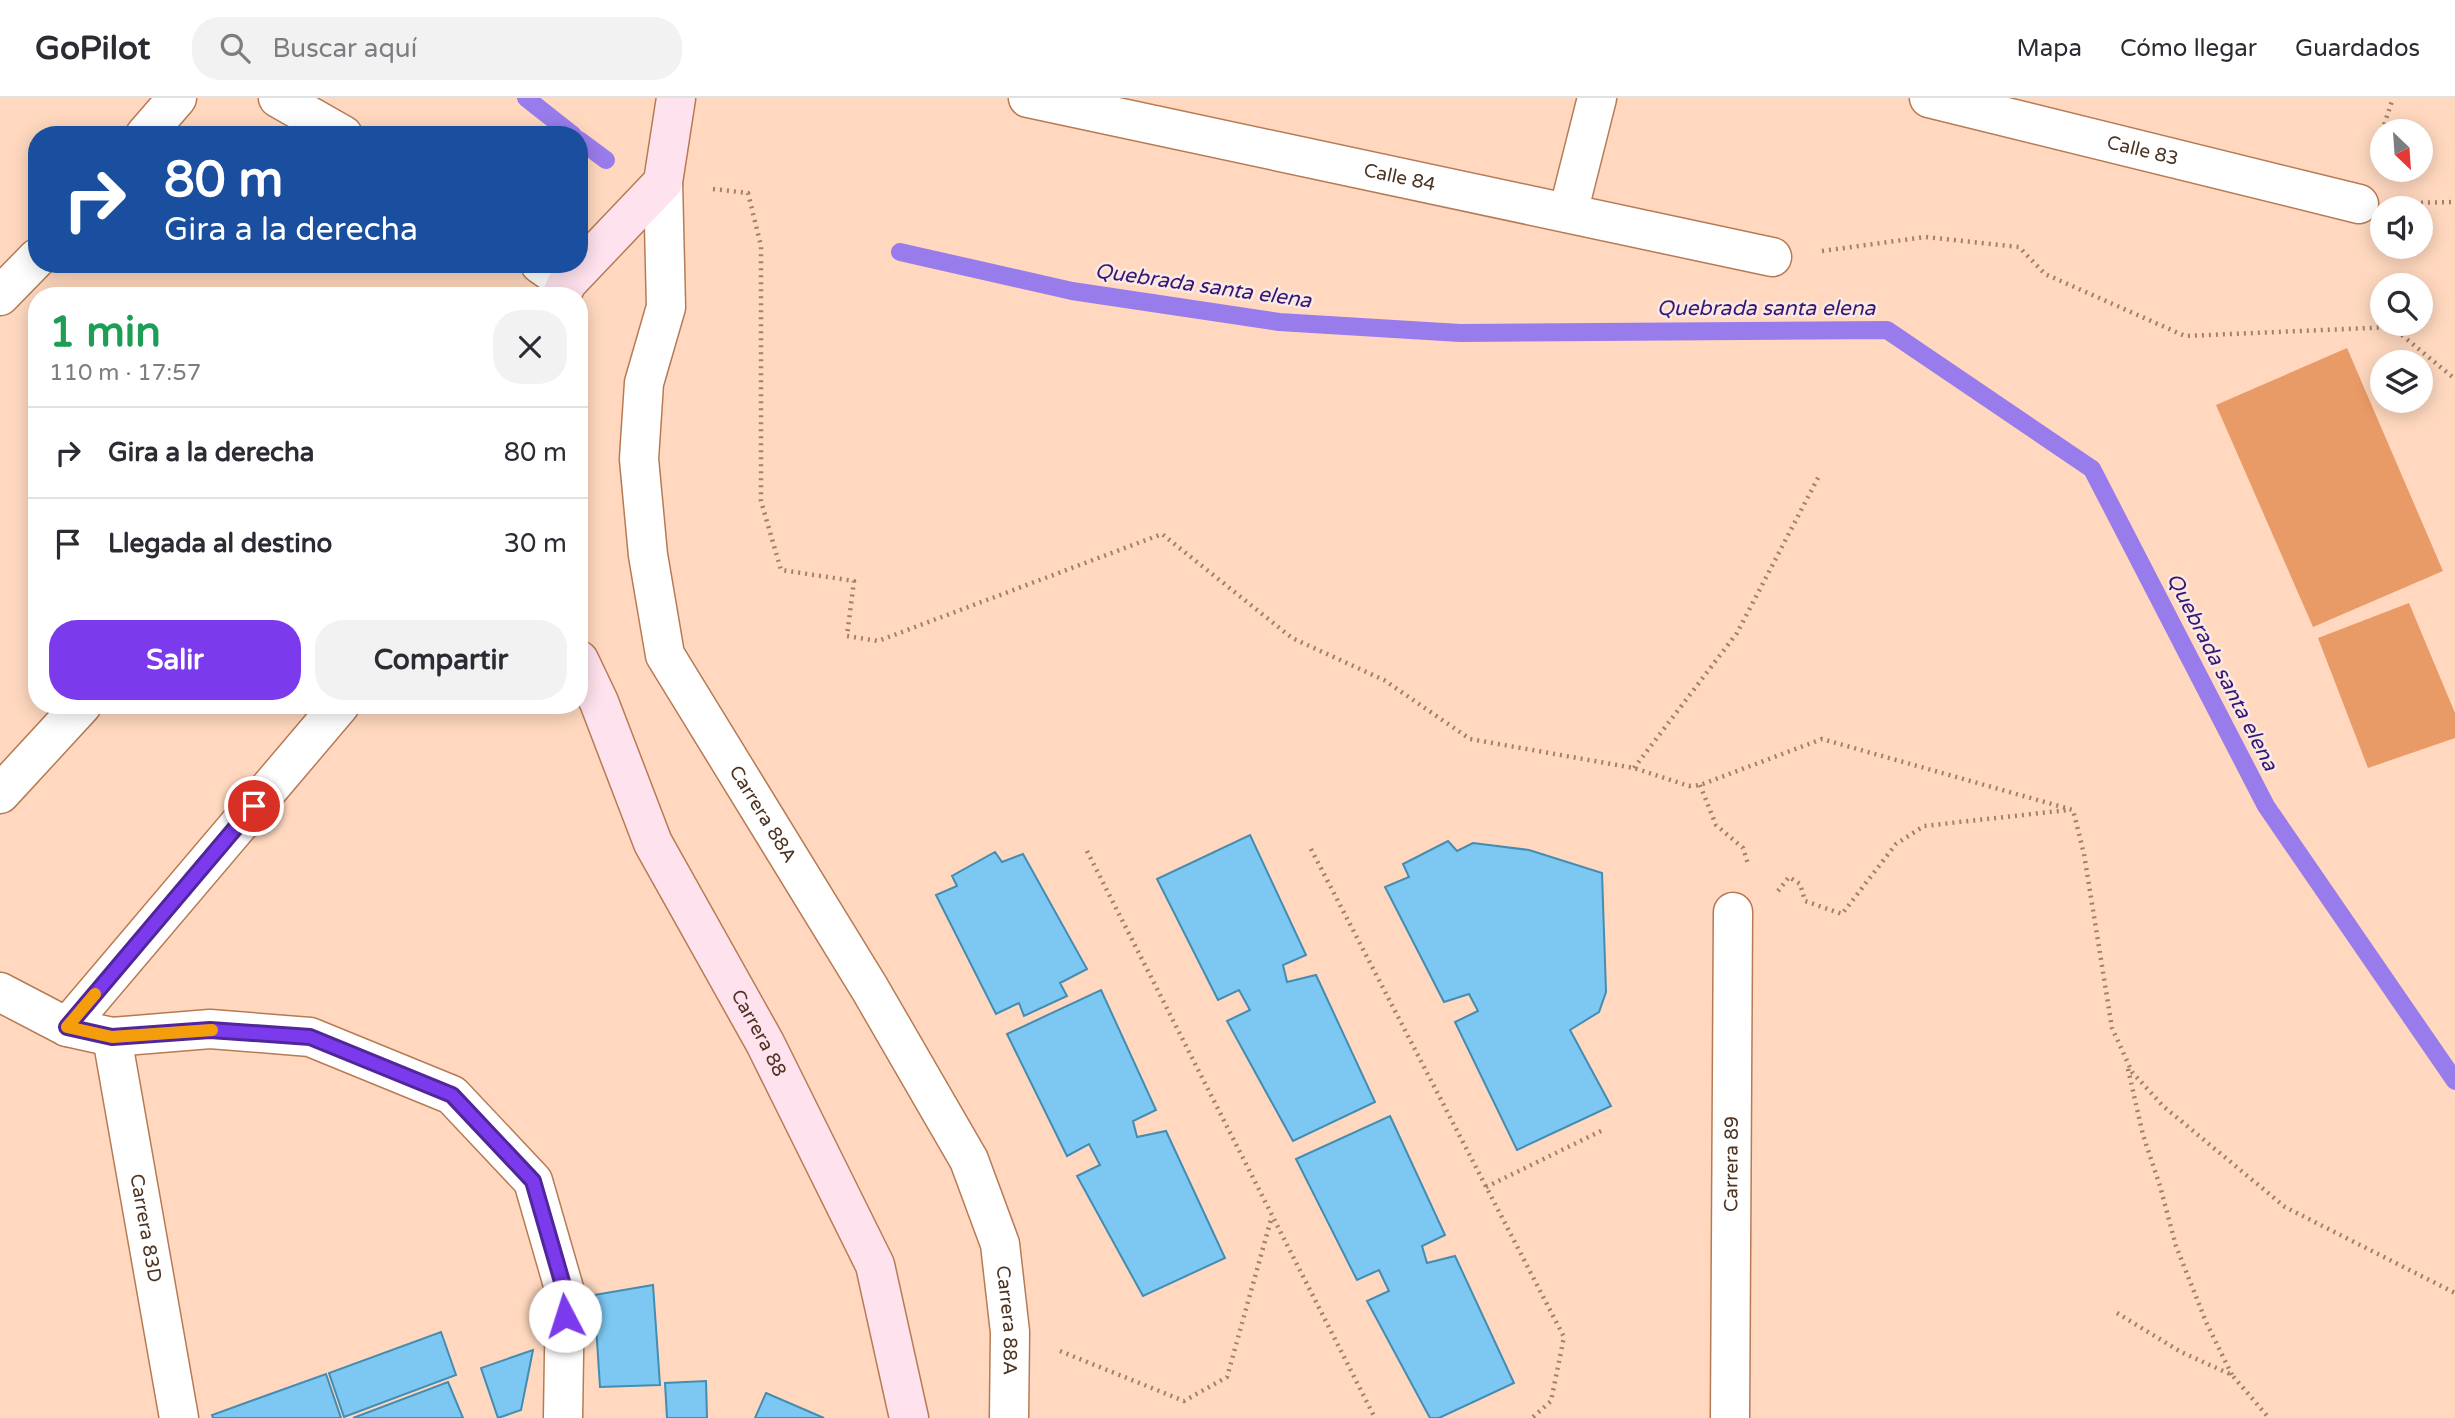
<!DOCTYPE html>
<html lang="es">
<meta charset="utf-8">
<style>
body{margin:0;font-family:"Varela Round",sans-serif;background:#f2f2f3;color:#2b2b33;height:100vh;display:flex;flex-direction:column;font-size:26px;white-space:nowrap}
*{box-sizing:border-box;margin:0}
p{font-size:23px;color:#7c7c81}
.icon{flex:none;width:38px;height:38px;fill:none;stroke:currentColor;stroke-width:2;stroke-linecap:round;stroke-linejoin:round}
.map{position:relative;flex:1;overflow:hidden}
.side{position:absolute;left:28px;top:189px;width:560px;height:427px;display:flex;flex-direction:column;background:#fff;border-radius:28px;box-shadow:0 4px 18px #0003}
.side>*{flex:none}
.banner{position:absolute;left:28px;top:28px;width:560px;height:147px;border-radius:28px;box-shadow:0 4px 18px #0003;background:#1a4fa0;color:#fff;overflow:hidden}
.needle{width:46px;rotate:155deg}
.buttons{position:absolute;left:2370px;top:21px;display:grid;gap:14px}
.buttons a{display:grid;place-items:center;width:63px;height:63px;border-radius:50%;background:#fff;box-shadow:0 4px 18px #0003;font-size:35px}
.pin{position:absolute;display:grid;place-items:center;width:60px;height:60px;color:#fff;margin:-30px;border:4px solid #fff;border-radius:50%;box-shadow:0 2px 7px #0007}
.me{position:absolute;width:77px;margin:-38px;rotate:355deg;stroke-linejoin:round;filter:drop-shadow(0 0 5px #0008)}
.turn{display:flex;align-items:center;gap:24px;height:147px;padding:0 21px;font-size:32px}
.turn .icon{width:91px;height:91px;stroke-width:2.5}
.turn b{display:block;font-size:49px;line-height:60px}
.round{display:grid;place-items:center;flex:none;width:74px;height:74px;border-radius:28px;background:#f2f2f3}
.overview{display:flex;align-items:center;justify-content:space-between;height:119px;padding:0 21px}
h1{font-size:42px;font-weight:700;line-height:52px;color:#1e9e55}
.action{display:flex;gap:14px;margin-top:auto;padding:14px 21px}
.action a{flex:1;height:80px;border-radius:28px;background:#7c3aed;color:#fff;font-size:28px;font-weight:700;line-height:80px;text-align:center}
.action a+a{background:#f2f2f3;color:#2b2b33}
ul{padding:0;list-style:none}
li{display:flex;align-items:center;gap:21px;height:91px;padding:0 21px;border-top:2px solid #e1e1e2}
li div{flex:1}
li b{display:block;font-size:26px}
li em{font-style:normal}
header{display:flex;align-items:center;gap:42px;box-sizing:border-box;height:98px;padding:0 35px;background:#fff;border-bottom:2px solid #e1e1e2}
header strong{font-size:33px}
nav{display:flex;gap:38px;margin-inline-start:auto;font-size:24px}
.search{width:490px;height:63px;background:#f2f2f3;display:flex;align-items:center;gap:18px;box-sizing:border-box;padding:0 24px;border-radius:28px;color:#7c7c81;font-size:26px}
.map>svg:first-child{display:block}
.green{fill:#e99b67}
.lines{fill:none;stroke-linecap:round;stroke-linejoin:round}
.stream{stroke:#997ceb;stroke-width:18}
.building{fill:#7cc8f2;stroke:#448cb1;stroke-width:2}
.street-casing{stroke:#b67b54;stroke-width:41}
.secondary-casing{stroke:#b67b54;stroke-width:41}
.path{stroke:#a1816c;stroke-width:4.5;stroke-dasharray:2 5;stroke-linecap:butt}
.street{stroke:#fff;stroke-width:38}
.secondary{stroke:#fee2ee;stroke-width:38}
.route-casing{stroke:#51269a;stroke-width:18}
.route{stroke:#7c3aed;stroke-width:12}
.slow{stroke:#f59e0b;stroke-width:12}
.labels{text-anchor:middle;dominant-baseline:central;stroke-width:5;stroke-linejoin:round;paint-order:stroke}
.street-label{font-size:19px;fill:#4c3322;stroke:#f8ebe3}
.water-label{font-size:21px;font-style:italic;fill:#3b1477;stroke:#f8ebe3}
</style>
<header>
<strong>GoPilot</strong>
<div class="search"><svg class="icon" aria-label="search" viewBox="0 0 24 24"><circle cx="10" cy="10" r="6"/><path d="M15 15l6 6"/></svg>Buscar aquí</div>
<nav><a>Mapa</a><a>Cómo llegar</a><a>Guardados</a></nav>
</header>
<div class="map">
<svg width="2455" height="1320" viewBox="0 0 2455 1320">
<rect width="100%" height="100%" fill="#ffd8bf"/>
<!-- green -->
<path class="green" d="M2347 250 2443 473 2313 529 2216 307Z
M2409 505 2455 615V640L2368 670 2318 540Z"/>
<g class="lines">
<!-- stream -->
<path class="stream" d="M526 0 573 37
M579 42 606 62
M900 154 1072 193 1279 224 1460 235 1887 232 2092 371 2266 708 2455 983"/>
</g>
<!-- building -->
<path class="building" d="M1250 737 1306 857 1283 867 1287 884 1316 877 1375 1004 1293 1043 1227 923 1250 912 1239 892 1218 902 1157 781Z
M1448 743 1457 753 1473 745 1529 752 1602 775 1606 894 1599 914 1570 932 1611 1008 1517 1052 1455 924 1478 913 1469 896 1444 904 1385 789 1409 779 1403 766Z
M995 754 1002 764 1023 756 1087 871 1060 885 1067 898 1024 918 1019 905 996 916 936 797 957 788 952 778Z
M1101 892 1156 1012 1133 1023 1137 1039 1166 1033 1225 1160 1143 1198 1077 1078 1100 1067 1089 1046 1067 1058 1007 936Z
M1390 1018 1445 1137 1422 1148 1427 1165 1455 1158 1514 1285 1439 1320H1430L1367 1203 1389 1193 1379 1172 1357 1182 1296 1061Z
M653 1187 660 1287 600 1289 594 1197Z
M441 1234 456 1277 344 1319 329 1275Z
M533 1252 521 1312 498 1320 481 1270Z
M326 1276 341 1320H213L212 1317Z
M706 1283 707 1320H667L665 1285Z
M448 1284 463 1320H353Z
M766 1295 824 1320H755Z"/>
<g class="lines">
<defs>
<g id="street">
<path d="M278 0 343 37"/>
<path id="s1" d="M1028 0 1772 159"/>
<path id="s2" d="M1929 0 2359 106"/>
<path d="M145 37 177 0"/>
<path id="s3" d="M663 84 666 209 644 285 639 361 648 457 665 557 870 891 969 1062 1000 1146 1010 1234 1009 1320"/>
<path d="M1568 115 1597 0"/>
<path d="M540 166 567 185"/>
<path d="M0 198 37 160"/>
<path d="M0 696 82 607"/>
<path d="M0 894 67 929 112 939 210 931 310 939 452 997 533 1083 565 1194 563 1320"/>
<path d="M67 929 340 607"/>
<path id="s4" d="M112 939 179 1320"/>
<path id="s5" d="M1730 1320 1733 814"/>
</g>
<g id="secondary">
<path d="M561 198 567 185 663 84 676 0"/>
<path id="s6" d="M579 562 599 604 653 745 765 945 875 1167 909 1320"/>
</g>
</defs>
<!-- street casing -->
<use href="#street" class="street-casing"/>
<!-- secondary casing -->
<use href="#secondary" class="secondary-casing"/>
<!-- path -->
<path class="path" d="M2382 33 2393 0
M2373 60 2382 34
M713 91 748 95 761 148V403L781 472 854 483 847 538 878 543 1162 436 1292 540 1384 582 1470 641 1634 670 1689 688 1700 687 1822 641 2073 712 2084 756 2112 930 2132 974 2163 1008 2285 1109 2455 1195
M2407 105 2455 104
M1822 153 1925 139 2019 149 2045 176 2185 238 2392 229 2455 281
M1634 670 1737 535 1820 376
M1700 687 1716 727 1743 750 1748 766
M1311 751 1564 1239 1551 1303 1532 1320
M1087 753 1375 1320
M1778 793 1789 779 1800 786 1805 803 1842 816 1896 746 1924 728 2068 712
M2128 971 2143 1037 2160 1088 2176 1148 2206 1224 2232 1277
M1486 1089 1603 1032
M2117 1215 2181 1254 2232 1277 2269 1320
M1060 1253 1184 1303 1227 1279 1272 1118"/>
<!-- street -->
<use href="#street" class="street"/>
<!-- secondary -->
<use href="#secondary" class="secondary"/>
</g>
<g class="lines">
<defs>
<path id="route" d="M254 708 67 929 112 939 210 932 310 939 452 997 533 1083 565 1194V1218"/>
</defs>
<!-- route casing -->
<use href="#route" class="route-casing"/>
<!-- route -->
<use href="#route" class="route"/>
<!-- slow -->
<path class="slow" d="M95 896 67 929 112 939 212 932"/>
</g>
<g class="labels">
<!-- street labels -->
<g class="street-label">
<text stroke="none"><textPath href="#s2" startOffset="220">Calle 83</textPath></text>
<text stroke="none"><textPath href="#s1" startOffset="380">Calle 84</textPath></text>
<text stroke="none"><textPath href="#s3" startOffset="665">Carrera 88A</textPath></text>
<text stroke="none"><textPath href="#s6" startOffset="415">Carrera 88</textPath></text>
<text stroke="none"><textPath href="#s5" startOffset="254">Carrera 89</textPath></text>
<text stroke="none"><textPath href="#s4" startOffset="194">Carrera 83D</textPath></text>
<text stroke="none"><textPath href="#s3" startOffset="1234">Carrera 88A</textPath></text>
</g>
<!-- water labels -->
<g class="water-label">
<text transform="translate(1203 188) rotate(8)">Quebrada santa elena</text>
<text x="1766" y="210">Quebrada santa elena</text>
<text transform="translate(2222 574) rotate(63)">Quebrada santa elena</text>
</g>
</g>
</svg>
<div class="buttons">
<a><svg class="needle" viewBox="-14 -14 28 28"><path d="M0-13l5 13h-10z" fill="#e53935"/><path d="M0 13l5-13h-10z" fill="#7c7c81"/></svg></a>
<a><svg class="icon" aria-label="sound" viewBox="0 0 24 24"><path d="M4 9h4l5-4v14l-5-4H4zM17 9q2 3 0 6"/></svg></a>
<a><svg class="icon" aria-label="search" viewBox="0 0 24 24"><circle cx="10" cy="10" r="6"/><path d="M15 15l6 6"/></svg></a>
<a><svg class="icon" aria-label="layers" viewBox="0 0 24 24"><path d="M12 4l9 5-9 5-9-5zM3 14l9 5 9-5"/></svg></a>
</div>
<div class="pin" style="left:254px;top:708px;background:#d93025"><svg class="icon" aria-label="arrive" viewBox="0 0 24 24"><path d="M6 21V4h12l-3 4 3 4H6"/></svg></div>
<svg class="me" style="left:565px;top:1218px" viewBox="-20 -20 40 40"><circle r="19" fill="#fff"/><path d="M0-13L10 11 0 6-10 11z" fill="#7c3aed"/></svg>
<div class="banner">
<div class="turn"><svg class="icon" aria-label="right" viewBox="0 0 24 24"><path d="M7 20v-9h11M14 6l5 5-5 5"/></svg><div><b>80 m</b>Gira a la derecha</div></div>
</div>
<section class="side">
<div class="overview"><div><h1>1 min</h1><p>110 m · 17:57</p></div><a class="round"><svg class="icon" aria-label="close" viewBox="0 0 24 24"><path d="M6 6l12 12M18 6L6 18"/></svg></a></div>
<ul>
<li><svg class="icon" aria-label="right" viewBox="0 0 24 24"><path d="M7 20v-9h11M14 6l5 5-5 5"/></svg><div><b>Gira a la derecha</b></div><em>80 m</em></li>
<li><svg class="icon" aria-label="arrive" viewBox="0 0 24 24"><path d="M6 21V4h12l-3 4 3 4H6"/></svg><div><b>Llegada al destino</b></div><em>30 m</em></li>
</ul>
<div class="action"><a>Salir</a><a>Compartir</a></div>
</section>
</div>
